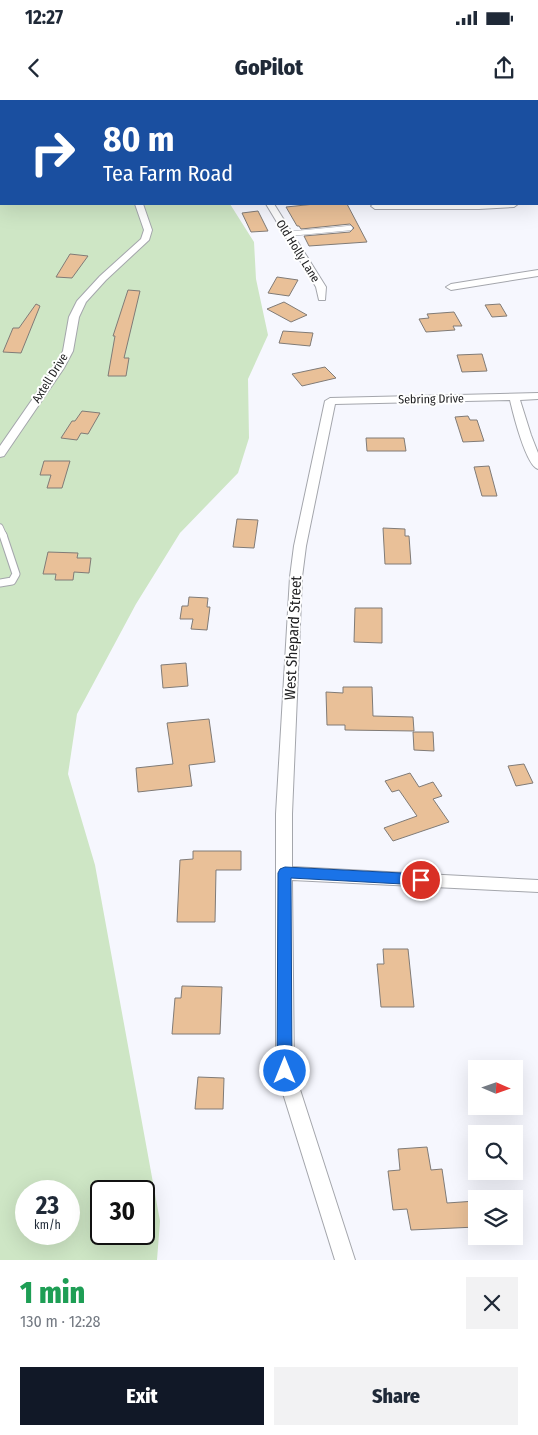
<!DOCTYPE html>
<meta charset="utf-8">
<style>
body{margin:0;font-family:"Fira Sans Condensed",sans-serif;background:#f2f2f3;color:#1f2937;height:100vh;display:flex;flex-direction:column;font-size:19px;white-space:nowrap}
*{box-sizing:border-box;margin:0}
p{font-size:16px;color:#747a83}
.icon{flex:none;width:28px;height:28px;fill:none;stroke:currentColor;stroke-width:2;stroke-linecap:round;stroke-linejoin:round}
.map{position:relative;height:1160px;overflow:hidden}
.side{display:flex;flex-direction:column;background:#fff;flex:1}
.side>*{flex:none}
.banner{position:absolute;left:0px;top:0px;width:539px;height:105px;box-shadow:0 5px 20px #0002;background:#1a4fa0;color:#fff;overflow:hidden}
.needle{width:32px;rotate:92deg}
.fabs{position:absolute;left:468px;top:960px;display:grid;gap:10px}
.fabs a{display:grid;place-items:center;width:55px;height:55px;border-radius:0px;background:#fff;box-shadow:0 5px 20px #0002;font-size:25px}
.speed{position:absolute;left:15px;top:1080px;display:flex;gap:10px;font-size:25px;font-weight:700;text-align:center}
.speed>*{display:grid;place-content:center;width:65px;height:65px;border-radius:50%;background:#fff;box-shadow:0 5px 20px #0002;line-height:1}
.speed small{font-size:12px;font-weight:400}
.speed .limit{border:2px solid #111;border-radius:8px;background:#fff;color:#111}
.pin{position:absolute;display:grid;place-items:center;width:42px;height:42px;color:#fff;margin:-21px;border:2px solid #fff;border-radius:50%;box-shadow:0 1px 5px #0007}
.me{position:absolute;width:55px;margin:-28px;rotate:0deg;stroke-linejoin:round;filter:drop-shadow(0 0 4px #0008)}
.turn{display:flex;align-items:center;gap:18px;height:105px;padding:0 20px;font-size:22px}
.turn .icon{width:65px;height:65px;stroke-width:2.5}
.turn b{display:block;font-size:35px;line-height:42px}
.round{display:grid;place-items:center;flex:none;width:52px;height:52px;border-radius:0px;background:#f2f2f3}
.headline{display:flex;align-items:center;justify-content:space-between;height:85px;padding:0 20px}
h1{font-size:30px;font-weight:800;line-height:38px;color:#1e9e55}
.action{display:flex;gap:10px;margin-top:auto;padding:10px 20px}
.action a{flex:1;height:58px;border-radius:0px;background:#111827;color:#fff;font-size:20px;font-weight:800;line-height:58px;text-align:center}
.action a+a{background:#f2f2f3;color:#1f2937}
.status{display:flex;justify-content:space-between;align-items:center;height:35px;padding:0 25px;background:#fff;direction:ltr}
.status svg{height:14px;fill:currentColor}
header{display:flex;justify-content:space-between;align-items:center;height:65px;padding:0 20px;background:#fff;font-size:22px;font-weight:800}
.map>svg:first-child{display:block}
.green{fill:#cee6c5;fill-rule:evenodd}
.building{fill:#e9c098;stroke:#807b77}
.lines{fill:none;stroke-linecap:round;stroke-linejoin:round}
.lane-far2-casing{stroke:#a4a6ac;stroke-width:5.5}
.lane-far1-casing{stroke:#a4a6ac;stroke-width:7}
.lane-casing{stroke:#a4a6ac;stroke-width:9}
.street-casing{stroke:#a4a6ac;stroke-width:2}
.lane-far2{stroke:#fff;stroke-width:4.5}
.lane-far1{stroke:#fff;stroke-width:5.5}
.lane{stroke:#fff;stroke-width:7}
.street{fill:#fff;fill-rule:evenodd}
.route{fill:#1a73e8;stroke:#114b97}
.labels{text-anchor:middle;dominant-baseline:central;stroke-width:4;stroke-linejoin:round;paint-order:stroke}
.far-street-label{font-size:12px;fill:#202022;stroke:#fff}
.street-label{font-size:15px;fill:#202022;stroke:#fff}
</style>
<div class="status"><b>12:27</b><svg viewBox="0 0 49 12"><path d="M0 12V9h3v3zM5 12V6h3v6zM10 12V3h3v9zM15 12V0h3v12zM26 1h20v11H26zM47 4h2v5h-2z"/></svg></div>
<header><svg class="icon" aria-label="back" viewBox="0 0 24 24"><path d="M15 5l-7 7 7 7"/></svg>GoPilot<svg class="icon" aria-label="share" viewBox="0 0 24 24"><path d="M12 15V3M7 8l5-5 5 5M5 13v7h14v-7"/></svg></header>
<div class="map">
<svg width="538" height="1160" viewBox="0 0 538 1160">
<rect width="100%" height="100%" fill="#f6f7fe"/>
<!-- green -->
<path class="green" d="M0 0 42 1H1V104H230L254 142 256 179 268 235 248 279 249 338 238 373 180 433 136 504 77 614 68 674 95 765 160 1121 157 1160H0ZM26 1091H69V1134H26ZM101 1091H144V1134H101Z"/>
<!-- building -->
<path class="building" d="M315 104H347L367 142 309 146 304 136 350 132 354 128 350 124 301 129 299 126H297L286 107Z
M258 111 268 131 251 132 242 113Z
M70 154 88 156 72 178 56 177Z
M277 177 298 180 289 196 268 193Z
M128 190 140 191 124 258H129L126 276H108L115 236H113Z
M284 202 307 215 291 222 267 209Z
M36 204 40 206 21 253 3 252 13 228H19Z
M500 204 507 216 492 217 485 205Z
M454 212 462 226H453L455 230 426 232 419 219 429 218 427 214Z
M283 231 313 233 310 246 279 243Z
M482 254 487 271 462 272 457 255Z
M325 267 336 278 302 286 292 274Z
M82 311 100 313 88 334 81 333 77 340 61 338 72 321H75Z
M468 316 470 320H477L484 341 463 342 455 317Z
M366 338H404L406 351H367Z
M44 361H70L62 388H47L51 375H40Z
M489 366 497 396H482L474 367Z
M237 419 258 420 254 448 233 447Z
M383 428 405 429V436H409L411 464H385Z
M48 452 78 453 77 458H91L89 473 74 472 73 480H55L56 474H43Z
M189 497 208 498 207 507H210L207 530 191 529 193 519H180L182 506H188Z
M355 508H382V543L354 542Z
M186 563 188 586 163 588 161 565Z
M343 587H372L373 616 413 617 414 631 345 630V625H327L326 592 343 593Z
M209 619 215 662 189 665 192 686 138 692 136 668 173 664 167 623Z
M413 632H433L434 651 414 650Z
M524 664 533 683 516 686 508 666Z
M410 673 419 687 433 682 442 696 433 699 449 722 393 741 384 728 417 716 399 690 392 692 385 681Z
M193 751H241V770H216L215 822H177L180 760 193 759Z
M383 849H408L414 907H381L377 864H384Z
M182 886 222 887 220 934H172L175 898H181Z
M198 977 224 978 223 1009H195Z
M427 1047 431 1070 442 1069 447 1103 476 1101V1127L411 1130 407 1109 393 1110 388 1071 400 1070 398 1049Z"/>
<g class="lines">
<defs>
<path id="lane-far2" d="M106 0 126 1
M287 134 350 128"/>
<path id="lane-far1" d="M0 427 4 436"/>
<path id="lane" d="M0 483 12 481 16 474 3 435"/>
<path id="street" d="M136 0H144V1H137Z
M282 0H290L291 1H283Z
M493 0H501L502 1H494Z
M135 104H143L152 130 149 140 106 180 86 202 79 217 73 251 64 268 4 356 0 357V346L54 268 63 251 69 217 77 201 100 176 141 139 144 130Z
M266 104H274L326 187 325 200H319L316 187Z
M374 104H518L514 107 479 109H375L371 106Z
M538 170V176L451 190 446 187 451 184Z
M538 293V299L520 300 531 335 538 353V369C526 366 513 313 510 300L335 304 306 446 302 477 292 714V767L538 780V792L292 780 294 971 355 1160H335L276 971V714L290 477 294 446 325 301 330 298Z"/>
</defs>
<!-- lane-far2 casing -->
<use href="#lane-far2" class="lane-far2-casing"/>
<!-- lane-far1 casing -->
<use href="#lane-far1" class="lane-far1-casing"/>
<!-- lane casing -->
<use href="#lane" class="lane-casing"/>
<!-- street casing -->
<use href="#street" class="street-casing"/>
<!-- lane-far2 -->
<use href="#lane-far2" class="lane-far2"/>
<!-- lane-far1 -->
<use href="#lane-far1" class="lane-far1"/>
<!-- lane -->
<use href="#lane" class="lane"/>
<!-- street -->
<use href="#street" class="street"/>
</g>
<!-- route -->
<path class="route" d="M285 767 421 774 426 776 428 780 426 783 421 785 291 778 292 971 290 976 285 978 280 976 277 971 278 773 280 769Z"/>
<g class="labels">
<!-- far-street labels -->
<g class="far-street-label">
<text transform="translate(298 151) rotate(58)">Old Holly Lane</text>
<text transform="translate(50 278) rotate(-58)">Axtell Drive</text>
<text transform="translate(431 299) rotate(-1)">Sebring Drive</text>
</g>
<!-- street labels -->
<g class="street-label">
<text transform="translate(293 538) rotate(-87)">West Shepard Street</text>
</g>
</g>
</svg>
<div class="fabs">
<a><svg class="needle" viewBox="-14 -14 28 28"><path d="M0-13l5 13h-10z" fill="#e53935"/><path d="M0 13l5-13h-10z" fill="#747a83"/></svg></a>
<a><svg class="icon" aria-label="search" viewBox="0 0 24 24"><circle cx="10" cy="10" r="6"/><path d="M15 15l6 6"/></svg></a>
<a><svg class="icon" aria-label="layers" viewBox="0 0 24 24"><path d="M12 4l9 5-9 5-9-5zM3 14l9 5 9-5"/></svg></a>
</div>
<div class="speed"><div>23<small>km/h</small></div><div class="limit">30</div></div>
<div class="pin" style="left:421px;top:780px;background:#d93025"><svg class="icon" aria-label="arrive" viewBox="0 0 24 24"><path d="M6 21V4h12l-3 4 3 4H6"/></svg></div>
<svg class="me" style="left:285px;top:971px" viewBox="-20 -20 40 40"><circle r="17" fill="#1a73e8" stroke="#fff" stroke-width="3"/><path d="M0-11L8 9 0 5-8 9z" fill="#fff"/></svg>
<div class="banner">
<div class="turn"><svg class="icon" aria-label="right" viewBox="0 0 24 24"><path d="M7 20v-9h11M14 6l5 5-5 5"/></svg><div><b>80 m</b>Tea Farm Road</div></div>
</div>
</div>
<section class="side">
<div class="headline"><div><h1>1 min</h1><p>130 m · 12:28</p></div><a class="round"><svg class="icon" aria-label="close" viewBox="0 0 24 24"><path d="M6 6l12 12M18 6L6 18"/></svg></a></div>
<div class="action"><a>Exit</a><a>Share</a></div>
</section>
